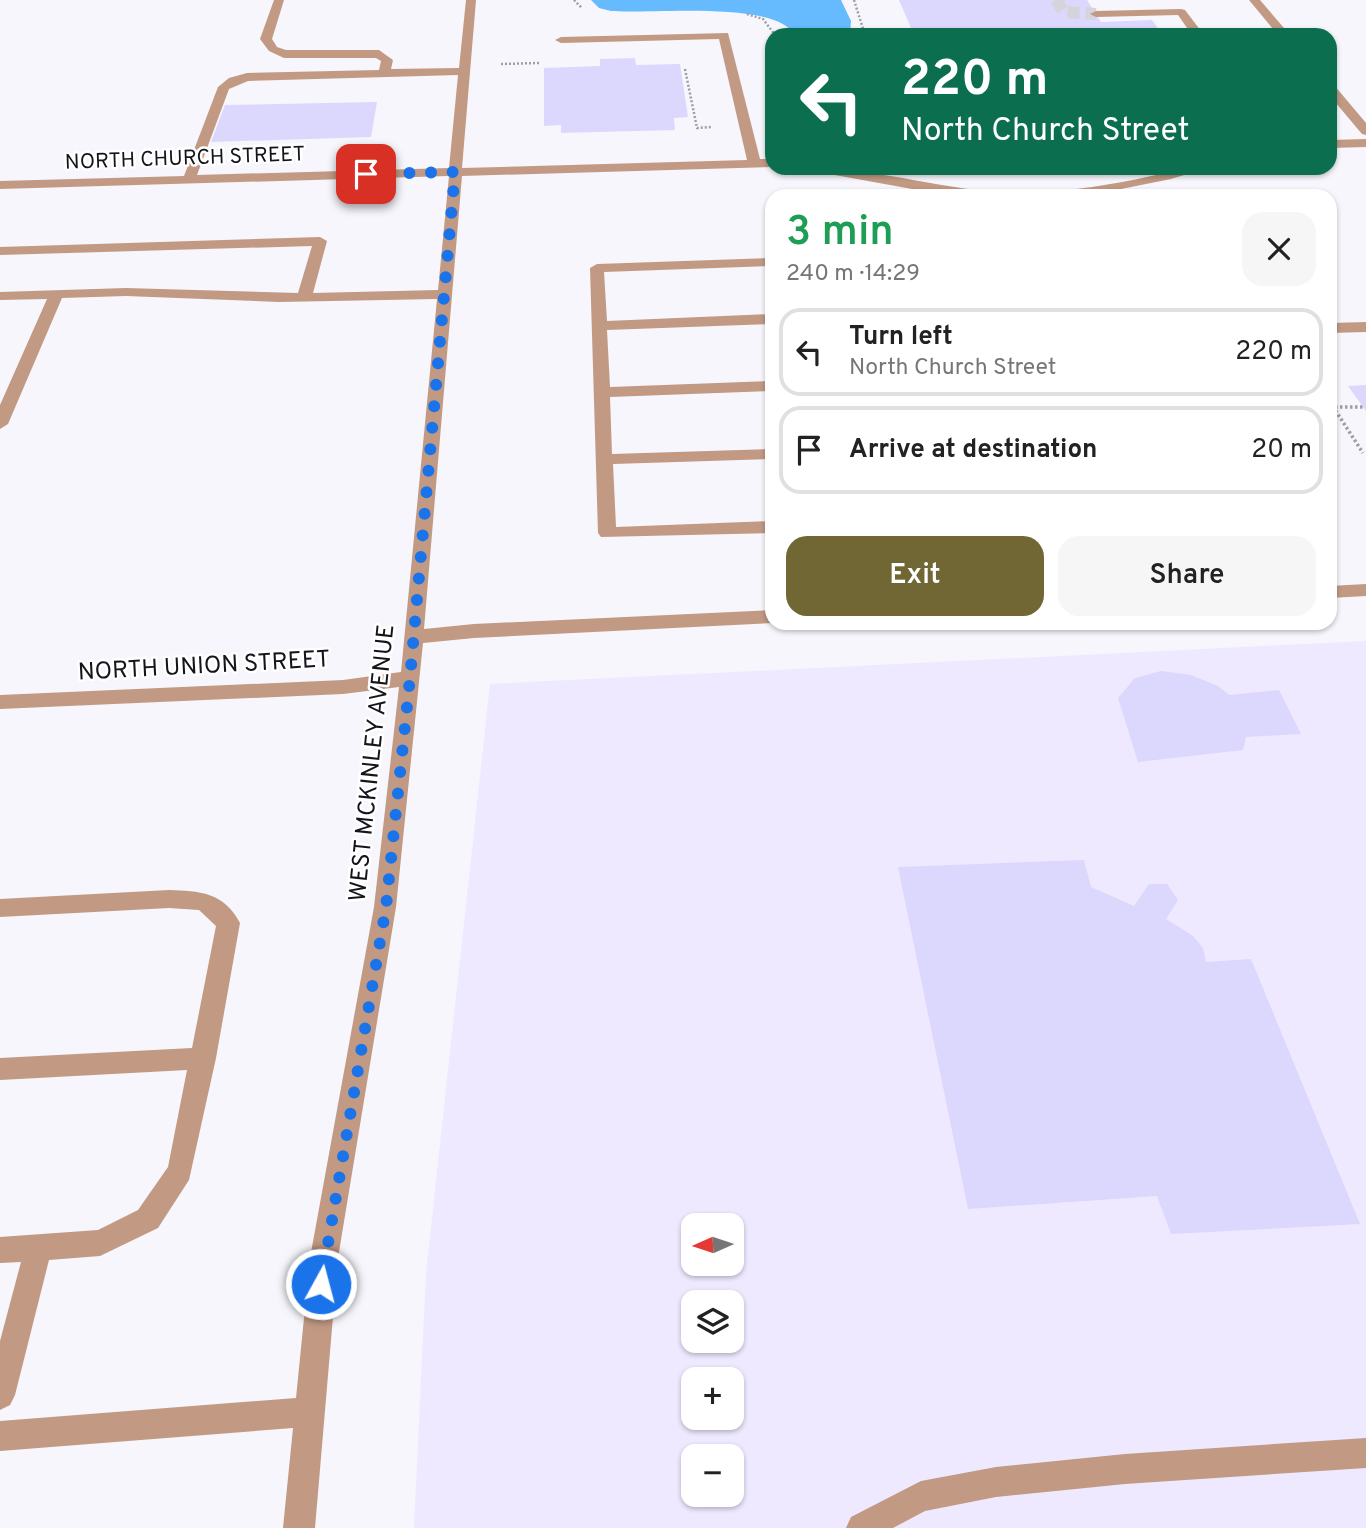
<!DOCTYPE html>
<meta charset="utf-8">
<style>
body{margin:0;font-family:Overpass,sans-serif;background:#f6f6f6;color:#222;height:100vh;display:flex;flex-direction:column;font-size:26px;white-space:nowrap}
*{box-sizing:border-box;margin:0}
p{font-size:23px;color:#767676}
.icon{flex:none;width:38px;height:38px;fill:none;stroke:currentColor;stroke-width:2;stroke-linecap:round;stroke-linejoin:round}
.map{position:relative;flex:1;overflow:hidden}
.details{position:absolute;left:765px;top:189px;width:572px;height:441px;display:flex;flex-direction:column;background:#fff;border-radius:21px;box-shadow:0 2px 5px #0004}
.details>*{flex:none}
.guide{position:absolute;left:765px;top:28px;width:572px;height:147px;border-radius:21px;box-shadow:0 2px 5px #0004;background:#0b6e4f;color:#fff;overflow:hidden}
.needle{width:46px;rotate:267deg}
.fabs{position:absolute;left:681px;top:1213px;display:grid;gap:14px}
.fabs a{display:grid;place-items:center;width:63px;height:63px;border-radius:14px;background:#fff;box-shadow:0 2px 5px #0004;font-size:35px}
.pin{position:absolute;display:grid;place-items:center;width:60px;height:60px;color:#fff;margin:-30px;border-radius:14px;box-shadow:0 4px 10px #0006}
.me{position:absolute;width:77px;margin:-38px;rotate:7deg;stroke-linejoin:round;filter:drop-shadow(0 0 5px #0008)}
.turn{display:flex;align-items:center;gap:24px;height:147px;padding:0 21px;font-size:32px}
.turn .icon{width:91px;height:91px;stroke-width:2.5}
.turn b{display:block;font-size:49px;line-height:60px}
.round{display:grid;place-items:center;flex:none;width:74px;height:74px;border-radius:21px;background:#f6f6f6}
.head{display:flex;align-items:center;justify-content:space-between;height:119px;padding:0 21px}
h1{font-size:42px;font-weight:600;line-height:52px;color:#1e9e55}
.primary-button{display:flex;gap:14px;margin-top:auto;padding:14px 21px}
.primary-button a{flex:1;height:80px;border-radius:21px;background:#716734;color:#fff;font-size:28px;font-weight:600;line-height:80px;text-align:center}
.primary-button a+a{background:#f6f6f6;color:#222}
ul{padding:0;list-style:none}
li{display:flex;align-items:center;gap:21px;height:88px;margin:0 14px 10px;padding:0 7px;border:4px solid #e0e0e0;border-radius:21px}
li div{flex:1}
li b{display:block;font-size:26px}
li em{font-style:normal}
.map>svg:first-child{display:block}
.medical{fill:#eee9ff;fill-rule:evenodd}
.water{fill:#66bbfe}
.building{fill:#dcd7fc}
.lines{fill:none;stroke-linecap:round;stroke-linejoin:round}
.minor-tunnel{stroke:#d4d4da;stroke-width:12;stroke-dasharray:12 6;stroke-linecap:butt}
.path-far1{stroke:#9f9ea4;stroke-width:2.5;stroke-dasharray:2 2;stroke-linecap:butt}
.path{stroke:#9f9ea4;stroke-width:3.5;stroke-dasharray:2.5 2.5;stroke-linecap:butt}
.minor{fill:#c29983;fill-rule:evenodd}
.route{stroke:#1a73e8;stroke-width:12;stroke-dasharray:0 21.6}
.labels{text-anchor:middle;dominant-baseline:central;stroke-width:5;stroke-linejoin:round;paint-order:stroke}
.far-street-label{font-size:21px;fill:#15141a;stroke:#fff}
.street-label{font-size:24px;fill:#15141a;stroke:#fff}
</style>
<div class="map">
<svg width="1366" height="1528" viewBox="0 0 1366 1528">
<rect width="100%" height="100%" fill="#f6f6fc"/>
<!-- medical -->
<path class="medical" d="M1366 641V1528H414L426 1273 490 684ZM693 1225H732V1264H693ZM693 1302H732V1340H693ZM693 1379H732V1418H693ZM693 1456H732V1494H693Z"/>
<!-- water -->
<path class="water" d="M591 0H841L851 21 850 35H794C777 0 650 14 611 11L599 8Z"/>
<!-- building -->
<path class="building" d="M899 0H1087L1101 22 1152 20 1163 35H914Z
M635 58 636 65 680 64 688 117 674 118 675 130 561 133V125L544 126V68L600 66V59Z
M377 102 371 137 211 142 225 105Z
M1366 385V411L1348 386Z
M1161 671 1191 675 1218 686 1229 695 1279 690 1301 734 1246 737 1243 750 1138 762 1118 698 1135 678Z
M1084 860 1091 887 1134 906 1149 884H1167L1178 900 1166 919 1193 936 1203 948 1206 962 1251 959 1360 1224 1171 1234 1157 1196 968 1209 898 867Z"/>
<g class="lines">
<!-- minor-tunnel -->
<path class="minor-tunnel" d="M1056 0 1064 12 1096 14"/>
<!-- path-far1 -->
<path class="path-far1" d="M574 0 582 8
M854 0 865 35
M747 14 763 19 775 35
M501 64 539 63
M685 69 697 128 712 127"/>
<!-- path -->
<path class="path" d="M1330 402 1363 453
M1335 407H1363"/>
<!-- minor -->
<path class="minor" d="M274 0H284L272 39 277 47 286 50H379L393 60 391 69 459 68 466 0H476L462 168 747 160 719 39 561 43 555 40 561 37 728 33 760 159H772V167L462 176 424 629 474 624 772 610V623H774L474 638 423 643 396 907 338 1258 315 1528H283L293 1428 0 1451V1421L296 1398 310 1258 374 907 399 687 343 694 0 709V695L343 680 401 672 437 299 279 302 126 296 62 298 8 424 0 429V405L47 299 0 300V292L126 288 298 293 312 246 0 255V247L320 237 327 241 313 293 438 290 449 176 0 189V181L184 176 218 87 229 78 247 73 379 70 381 61 376 58H284L269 51 260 39ZM458 75 449 168 197 175 229 89 248 81Z
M1249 0H1260L1290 35H1278Z
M1181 9 1185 10 1204 35H1192L1178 15 1096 17 1090 14 1096 11Z
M1330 84 1334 85 1366 123V135L1362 134 1330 96Z
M1366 139V147L1330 148V140Z
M811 168C882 168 951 193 1022 193 1060 192 1097 187 1133 180 1158 175 1181 168 1207 168L1171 179 1086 196H951L818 172Z
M772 258V266L604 272 607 321 772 314V324L607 330 610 387 772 381V391L610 397 612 454 772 449V459L613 464 616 527 772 521V533L601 537 598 533 590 268 597 264Z
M1366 322V332L1330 333V323Z
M1366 584V596L1330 598V586Z
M169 890C199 891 224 892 240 923L216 1058 189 1180 158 1228 100 1256 49 1260 15 1395 10 1405 0 1410V1341L21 1262 0 1263V1237L98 1230 138 1210 168 1167 187 1070 0 1080V1058L192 1048 216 926 199 910 169 908 0 917V899Z
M1366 1438V1468L1125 1484 996 1497 925 1511 893 1528H846L851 1517 921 1481 996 1467 1125 1454Z"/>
</g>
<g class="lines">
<!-- route -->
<path class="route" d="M321 1284 386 907 410 678 455 172 366 174"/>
</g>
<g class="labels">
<!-- far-street labels -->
<g class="far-street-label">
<text transform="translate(185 159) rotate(-2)">NORTH CHURCH STREET</text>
</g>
<!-- street labels -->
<g class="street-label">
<text transform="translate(204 667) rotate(-3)">NORTH UNION STREET</text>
<text transform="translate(373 763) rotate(-84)">WEST MCKINLEY AVENUE</text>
</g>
</g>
</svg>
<div class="fabs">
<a><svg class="needle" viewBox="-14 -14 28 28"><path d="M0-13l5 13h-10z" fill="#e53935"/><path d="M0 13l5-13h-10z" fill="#767676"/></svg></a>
<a><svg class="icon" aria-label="layers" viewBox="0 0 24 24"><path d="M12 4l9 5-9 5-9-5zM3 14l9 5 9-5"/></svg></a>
<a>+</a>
<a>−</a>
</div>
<div class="pin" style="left:366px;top:174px;background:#d93025"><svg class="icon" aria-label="arrive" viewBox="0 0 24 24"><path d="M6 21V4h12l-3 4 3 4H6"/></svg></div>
<svg class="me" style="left:321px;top:1284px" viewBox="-20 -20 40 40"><circle r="17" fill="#1a73e8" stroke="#fff" stroke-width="3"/><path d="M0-11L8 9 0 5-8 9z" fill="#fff"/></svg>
<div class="guide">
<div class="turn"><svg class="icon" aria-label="left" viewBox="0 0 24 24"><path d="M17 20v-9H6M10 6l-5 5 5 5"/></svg><div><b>220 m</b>North Church Street</div></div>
</div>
<section class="details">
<div class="head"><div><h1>3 min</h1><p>240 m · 14:29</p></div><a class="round"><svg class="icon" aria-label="close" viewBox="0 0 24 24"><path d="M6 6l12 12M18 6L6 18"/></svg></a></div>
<ul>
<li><svg class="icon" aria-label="left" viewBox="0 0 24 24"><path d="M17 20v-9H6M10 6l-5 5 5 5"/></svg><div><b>Turn left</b><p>North Church Street</p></div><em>220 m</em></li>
<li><svg class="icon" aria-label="arrive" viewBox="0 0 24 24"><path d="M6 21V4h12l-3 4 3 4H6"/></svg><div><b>Arrive at destination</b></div><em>20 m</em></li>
</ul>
<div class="primary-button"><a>Exit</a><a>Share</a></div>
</section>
</div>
